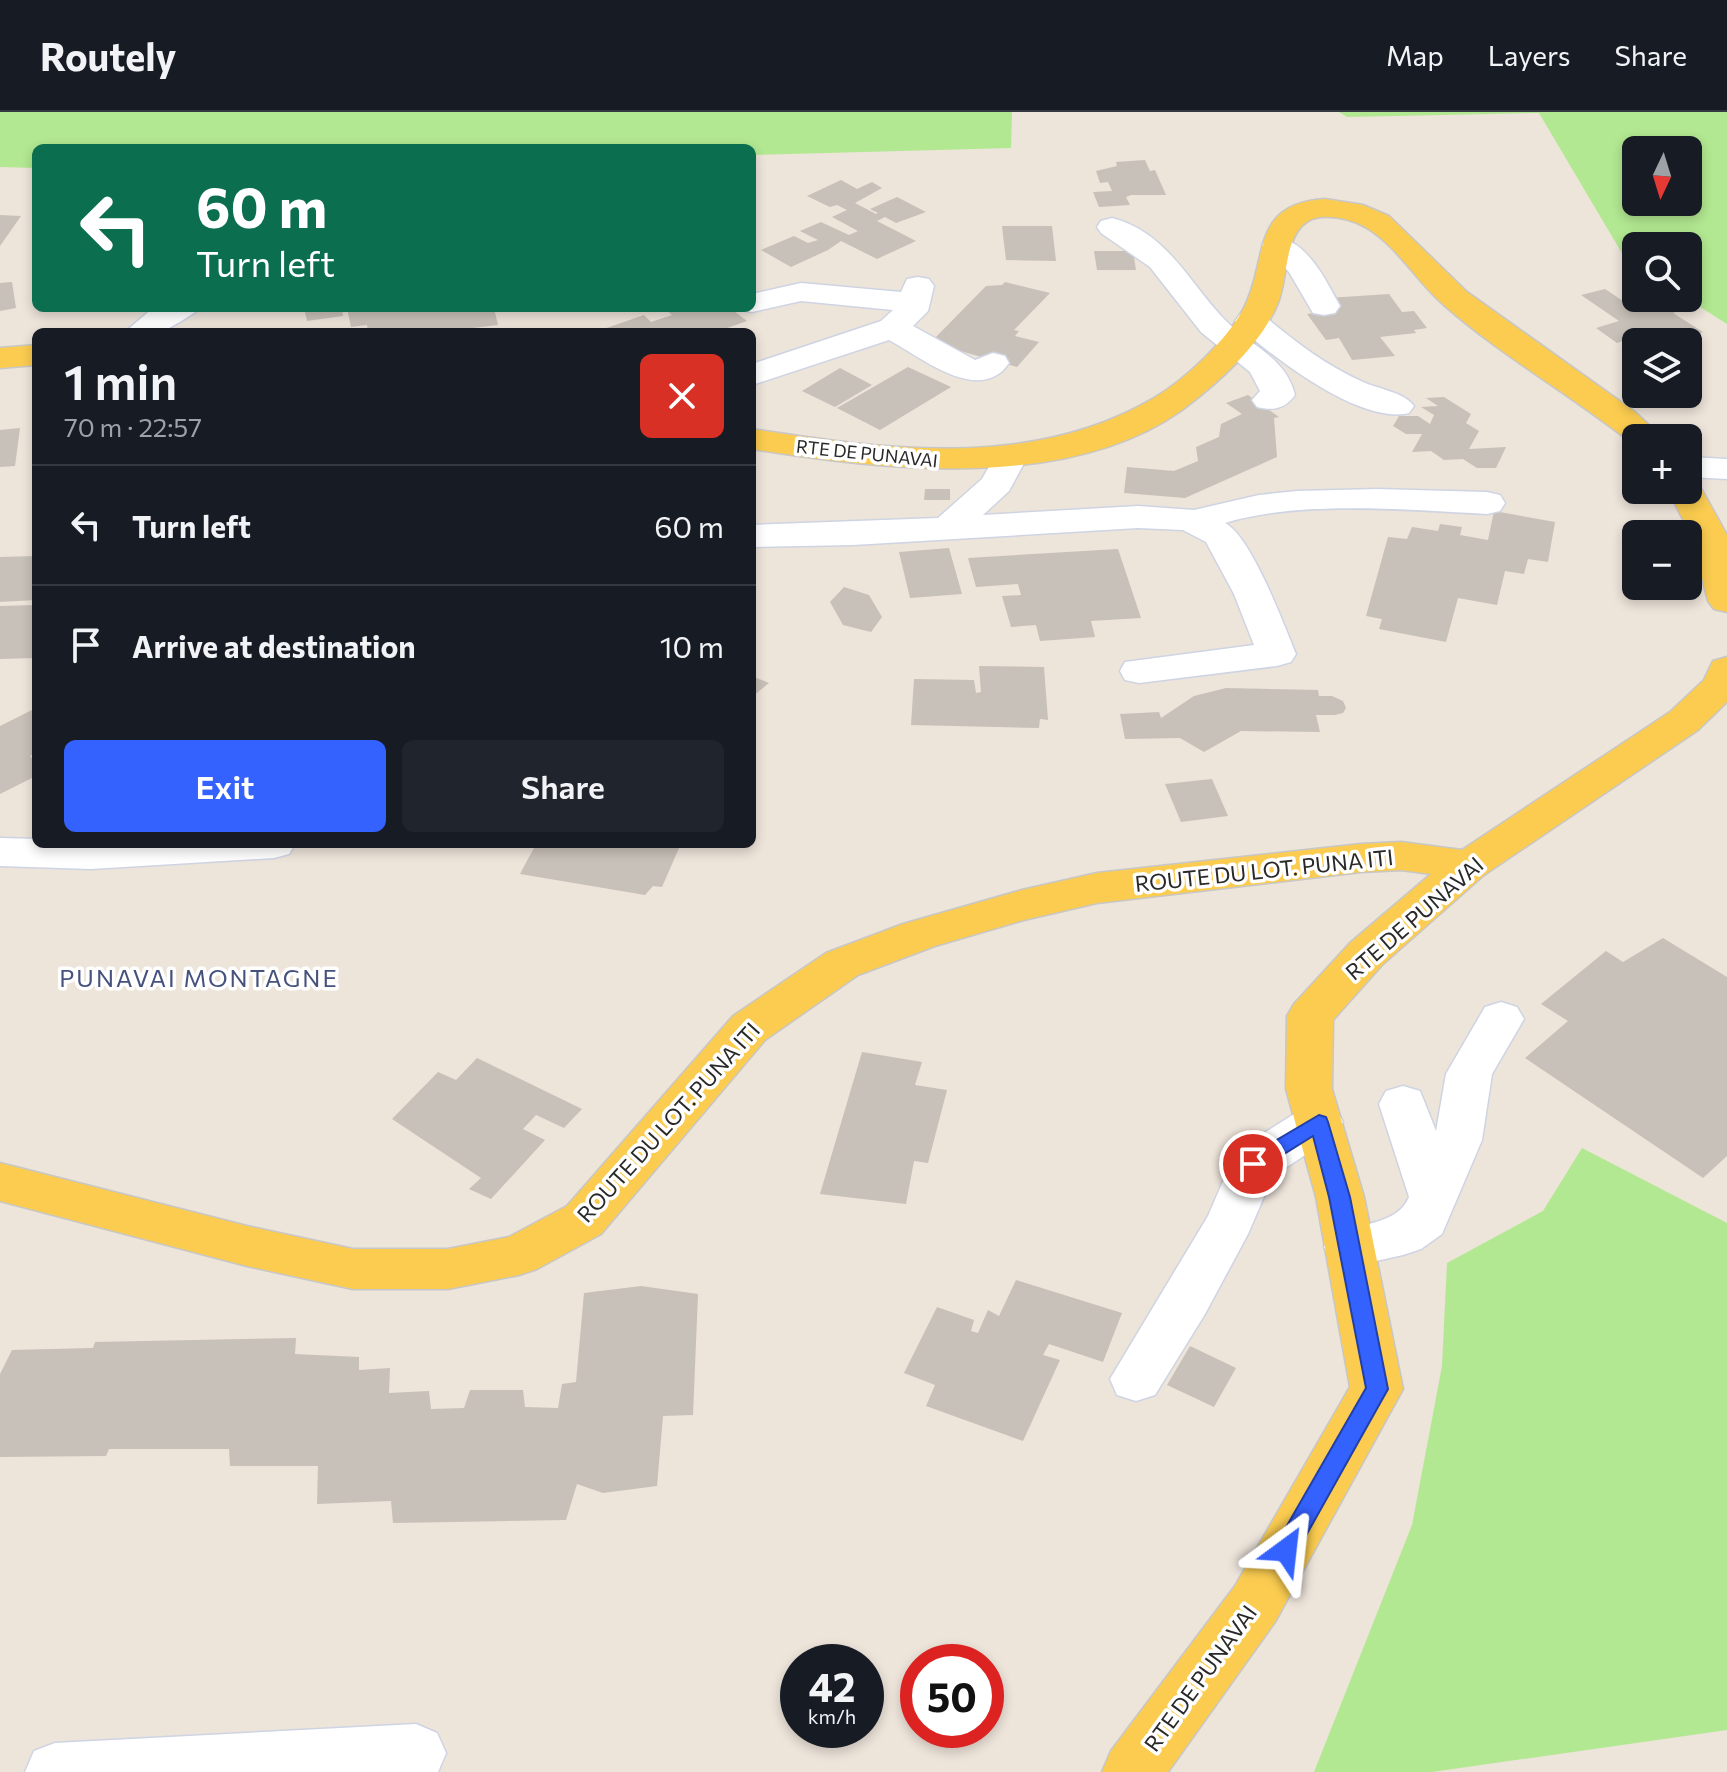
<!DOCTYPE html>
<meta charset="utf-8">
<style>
body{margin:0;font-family:Commissioner,sans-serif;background:#20242c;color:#f1f3f6;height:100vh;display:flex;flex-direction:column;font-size:30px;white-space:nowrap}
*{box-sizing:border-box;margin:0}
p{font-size:26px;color:#9ea1a6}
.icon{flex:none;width:44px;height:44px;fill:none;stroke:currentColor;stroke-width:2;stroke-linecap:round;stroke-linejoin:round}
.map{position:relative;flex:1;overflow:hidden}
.sheet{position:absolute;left:32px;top:216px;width:724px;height:520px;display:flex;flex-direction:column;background:#171b24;border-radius:12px;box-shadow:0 4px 12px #0003}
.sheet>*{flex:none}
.guide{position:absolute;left:32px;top:32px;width:724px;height:168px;border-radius:12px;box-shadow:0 4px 12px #0003;background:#0b6e4f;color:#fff;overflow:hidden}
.needle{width:52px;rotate:184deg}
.buttons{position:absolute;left:1622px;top:24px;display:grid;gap:16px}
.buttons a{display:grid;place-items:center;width:80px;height:80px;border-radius:12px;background:#171b24;box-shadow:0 4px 12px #0003;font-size:40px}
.speed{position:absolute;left:780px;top:1532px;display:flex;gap:16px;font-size:40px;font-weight:700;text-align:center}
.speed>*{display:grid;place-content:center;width:104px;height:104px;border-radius:50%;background:#171b24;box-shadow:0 4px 12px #0003;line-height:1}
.speed small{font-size:20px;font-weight:400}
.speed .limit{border:12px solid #d22;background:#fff;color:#111}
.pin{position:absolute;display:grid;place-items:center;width:68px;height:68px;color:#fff;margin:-34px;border:4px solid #fff;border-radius:50%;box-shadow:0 2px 8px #0007}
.me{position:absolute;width:88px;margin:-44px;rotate:30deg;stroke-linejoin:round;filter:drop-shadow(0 0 6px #0008)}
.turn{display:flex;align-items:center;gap:28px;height:168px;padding:0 32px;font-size:36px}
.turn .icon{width:104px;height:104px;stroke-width:2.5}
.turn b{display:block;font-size:56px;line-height:68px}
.round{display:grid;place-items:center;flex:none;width:84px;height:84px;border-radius:12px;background:#20242c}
.headline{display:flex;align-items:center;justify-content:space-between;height:136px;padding:0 32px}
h1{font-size:48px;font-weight:600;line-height:60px}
.primary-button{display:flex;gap:16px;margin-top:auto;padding:16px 32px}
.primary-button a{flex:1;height:92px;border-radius:12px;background:#3462ff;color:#fff;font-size:32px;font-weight:600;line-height:92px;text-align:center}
.primary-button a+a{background:#20242c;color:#f1f3f6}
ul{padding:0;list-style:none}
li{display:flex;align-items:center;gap:24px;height:120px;padding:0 32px;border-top:2px solid #363941}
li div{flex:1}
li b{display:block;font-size:30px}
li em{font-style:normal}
header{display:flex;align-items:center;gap:48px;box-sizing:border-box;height:112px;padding:0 40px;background:#171b24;border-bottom:2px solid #363941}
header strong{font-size:38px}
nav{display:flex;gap:44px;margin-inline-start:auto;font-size:28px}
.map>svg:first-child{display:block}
.green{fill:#b2e891;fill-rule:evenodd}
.building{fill:#c8c1b9}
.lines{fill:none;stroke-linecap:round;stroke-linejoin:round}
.minor-casing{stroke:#cfd4e3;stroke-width:3}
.major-casing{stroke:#c7c7c7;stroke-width:3}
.minor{fill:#fff;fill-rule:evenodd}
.major{fill:#fbcc50;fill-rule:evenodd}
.route{fill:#3462ff;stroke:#2240a6;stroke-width:2}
.labels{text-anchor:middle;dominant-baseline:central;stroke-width:7;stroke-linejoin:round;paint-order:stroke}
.far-street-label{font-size:18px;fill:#292929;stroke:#fff}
.street-label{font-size:22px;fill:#292929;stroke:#fff}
.neighbourhood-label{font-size:24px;letter-spacing:2px;fill:#46527d;stroke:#fff}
</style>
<header>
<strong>Routely</strong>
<nav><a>Map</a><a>Layers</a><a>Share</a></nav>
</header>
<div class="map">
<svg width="1727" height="1660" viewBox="0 0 1727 1660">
<rect width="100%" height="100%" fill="#ede4da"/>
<!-- green -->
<path class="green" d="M0 0H1012L1011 36 752 43V36H36V56L0 55Z
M1339 0H1727V212L1686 186 1688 134H1636V154L1626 148 1539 1 1347 5ZM1636 38H1688V90H1636Z
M1582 1036 1727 1111V1618L1432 1660H1314L1412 1413 1442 1254 1447 1151 1543 1099Z"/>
<!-- building -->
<path class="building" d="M1145 48 1150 59 1155 58 1166 83H1131L1126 85 1130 93 1099 95 1093 80 1112 79 1108 70 1100 71 1096 59 1117 54 1116 50Z
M841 68 857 77 872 70 882 76 855 91 876 102 878 101 870 97 897 85 926 100 896 111 885 105 877 109 916 129 877 147 841 129 828 138 791 155 761 138 794 124 808 131 818 128 800 119 821 110 849 123 858 119 832 105 847 98 837 93 830 95 807 84Z
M0 103 21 104 0 134Z
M1002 114H1052L1056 149 1006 148Z
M1094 139H1133L1136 158H1097Z
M12 170 16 196 0 199V171Z
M1005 170 1050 181 1014 218 1019 219 1015 224 1039 230 1017 255 939 233 942 230 936 225 986 174 1002 173Z
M1605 177 1626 191 1641 186H1659L1679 199 1673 201 1703 220 1672 230H1651L1641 223 1617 231 1596 216 1619 209 1581 183Z
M1389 182 1402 200 1414 199 1427 216 1414 218 1416 221 1380 225 1395 244 1352 248 1339 226 1326 228 1307 202 1335 198 1328 186Z
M304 196H342L343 204 307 209Z
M347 196H494L498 213 440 220H368L367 213 351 215Z
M664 196H730L747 209 716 220H595L644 203 651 210 672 203Z
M908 255 951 275 880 318 837 296Z
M840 256 872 273 835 295 802 279Z
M1248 283 1279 305 1274 306 1277 345 1185 386 1124 381 1127 355 1174 359 1198 349 1196 335 1219 325 1221 312 1242 302 1226 291Z
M1444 285 1471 302 1466 311 1479 319 1469 337 1506 335 1496 356H1477L1463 347 1444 348 1431 339 1412 340 1422 322H1406L1393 314 1399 304H1418L1430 312 1434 303 1421 295 1438 294 1426 286Z
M20 316 15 354 0 355V318Z
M925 377H950V388H924Z
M1494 399 1555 410 1548 450 1528 447 1524 462 1505 459 1497 493 1458 486 1446 530 1379 517 1382 507 1366 504 1388 425 1407 427 1412 415 1438 419 1440 412 1462 415 1460 423 1488 428Z
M949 436 962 482 910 486 899 440Z
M1118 437 1141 506 1091 509 1095 525 1040 529 1036 513 1011 515 1002 484 1021 483 1018 472 976 475 968 446Z
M36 444V488L0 490V445Z
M844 475 869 483 882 505 871 520 843 513 830 490Z
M36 493V546L0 547V494Z
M979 554 1044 555 1048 608 1040 607 1039 616 911 613 914 567 974 568 976 581 981 580Z
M752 564 769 571 752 585Z
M1226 576 1318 578 1319 584H1332L1343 589 1346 596 1343 601 1335 603H1316L1320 620 1241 619 1204 640 1180 626 1125 627 1120 602 1159 600 1161 606 1194 584Z
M36 596V641L30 644 36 650V664L0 682V614Z
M1212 667 1228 704 1181 710 1165 672Z
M536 732H656L679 736 662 775 653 774 645 783 520 762Z
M1663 826 1727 865V1044L1703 1066 1525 946 1568 909 1541 892 1606 839 1623 850Z
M862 940 922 950 915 973 947 978 928 1051 914 1049 906 1092 820 1082Z
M477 946 582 997 564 1016 536 1003 523 1017 545 1028 491 1087 469 1077 481 1066 392 1007 438 960 456 968Z
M1016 1168 1122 1201 1103 1250 1049 1232 1043 1243 1060 1248 1023 1329 926 1294 935 1273 904 1261 937 1195 974 1208 971 1219 978 1221 988 1198 999 1204Z
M641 1174 698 1182 693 1303 663 1304 657 1374 603 1381 577 1372 566 1408 393 1411 391 1389 317 1392 318 1354H230L229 1337H109L106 1344 0 1345V1262L12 1238 93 1236 95 1230 296 1226 295 1242 359 1245V1258L390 1256 389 1281 429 1279 431 1297 464 1296 470 1278H523L525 1295 558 1296 562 1272 576 1270 584 1181Z
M1190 1234 1236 1256 1214 1295 1167 1273Z"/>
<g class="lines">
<defs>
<path id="minor" d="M1112 106C1167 120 1189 171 1225 208 1249 233 1286 245 1295 283 1285 297 1273 299 1257 295L1252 288 1260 279 1250 260 1201 220 1150 155 1101 121 1097 115 1101 109Z
M1277 124C1309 132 1325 167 1340 194L1335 201 1324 203 1313 201 1289 160 1262 133 1266 127Z
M918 165 929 167 934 174 928 199 913 214 975 248 993 241 1005 244 1009 251C980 294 921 245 889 228L752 273V252L881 209 893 198 801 189 752 200 741 198 752 196V182L801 171 901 180 907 167Z
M153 196H200C197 200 166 219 160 220 149 222 136 220 125 220Z
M1251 199 1262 202C1294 229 1325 253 1363 270 1378 277 1404 280 1414 294L1409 301C1360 313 1275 246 1240 216L1235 209 1240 202Z
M1011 334 1023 337 1028 344 1009 379 983 403 1138 394 1194 398 1259 383 1297 379 1378 377 1487 380 1500 383 1505 391 1500 399 1487 402C1409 398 1299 388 1225 411 1251 424 1284 513 1296 542L1291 550 1277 554 1139 571 1125 568 1120 559 1125 550 1254 533 1234 482 1206 430 1183 418 1138 416 853 433 752 435V413L938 406 982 367 999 337Z
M1688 345 1727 347V367L1688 365Z
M0 726 36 727V732H295L289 742 274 746 91 757 0 754Z
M1501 890 1517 895 1524 907 1492 962 1482 1028 1442 1122 1421 1137 1403 1143 1349 1155 1331 1149 1324 1135 1331 1121C1357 1112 1398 1113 1409 1085L1379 992 1386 979 1403 974 1420 979 1436 1019 1446 962 1485 895Z
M1319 992 1336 997 1343 1010 1336 1023 1273 1064 1248 1122 1205 1202 1155 1283 1136 1289 1117 1283 1110 1267 1208 1104 1236 1039 1302 997Z
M416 1612 437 1621 446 1641 438 1660H25L34 1639 55 1631Z"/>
<path id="major" d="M1325 87 1363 93 1389 104 1467 180 1635 300 1663 326H1636L1634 333C1573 284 1503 245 1444 193 1417 170 1398 135 1367 116 1353 108 1337 104 1321 105 1283 109 1289 164 1278 191 1261 233 1218 271 1182 298 1067 380 883 358 752 337V317C886 338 1032 358 1154 286 1185 268 1227 228 1244 196 1269 147 1249 92 1325 87Z
M36 233V253L0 256V236Z
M1688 368 1698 371 1727 423V500L1714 497 1708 489 1691 423 1668 378H1688Z
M1727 545V590L1698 618 1484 763 1382 853 1333 908 1332 977 1364 1085 1403 1277 1275 1510 1168 1660H1102L1111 1639 1235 1474 1350 1275 1316 1085 1286 977 1287 904 1294 892 1350 831 1431 762 1401 758 1361 760 1097 791 1024 808 935 834 858 863 765 928 601 1122 537 1157 519 1163 448 1177H353L247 1154 0 1089V1051L247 1114 353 1137H448L509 1125 567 1094 733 904 826 841 903 812 1022 778 1097 761 1361 732 1401 730 1462 738 1670 600 1704 568 1713 549Z"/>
</defs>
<!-- minor casing -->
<use href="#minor" class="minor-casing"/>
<!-- major casing -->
<use href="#major" class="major-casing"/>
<!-- minor -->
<use href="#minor" class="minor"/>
<!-- major -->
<use href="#major" class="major"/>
</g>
<!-- route -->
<path class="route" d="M1319 1003 1326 1005 1328 1010 1350 1085 1388 1277 1294 1445 1286 1448 1277 1445 1274 1438 1277 1431 1366 1276 1329 1085 1313 1024 1260 1057H1246L1243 1052 1246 1046Z"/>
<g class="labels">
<!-- far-street labels -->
<g class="far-street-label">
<text transform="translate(867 341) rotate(6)">RTE DE PUNAVAI</text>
</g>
<!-- street labels -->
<g class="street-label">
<text transform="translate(1264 758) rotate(-6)">ROUTE DU LOT. PUNA ITI</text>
<text transform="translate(1414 806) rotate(-41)">RTE DE PUNAVAI</text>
<text transform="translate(668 1010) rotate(-48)">ROUTE DU LOT. PUNA ITI</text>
<text transform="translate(1200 1566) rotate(-54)">RTE DE PUNAVAI</text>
</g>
<!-- neighbourhood labels -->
<g class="neighbourhood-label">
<text x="199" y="865">PUNAVAI MONTAGNE</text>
</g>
</g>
</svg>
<div class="buttons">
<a><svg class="needle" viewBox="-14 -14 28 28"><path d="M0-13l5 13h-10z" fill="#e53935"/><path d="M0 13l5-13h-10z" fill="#9ea1a6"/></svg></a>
<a><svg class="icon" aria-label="search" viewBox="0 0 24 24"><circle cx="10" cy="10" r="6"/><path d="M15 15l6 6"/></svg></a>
<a><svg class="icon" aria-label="layers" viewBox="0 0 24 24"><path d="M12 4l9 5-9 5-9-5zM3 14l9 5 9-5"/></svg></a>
<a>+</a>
<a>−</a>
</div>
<div class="speed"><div>42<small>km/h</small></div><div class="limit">50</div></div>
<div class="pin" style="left:1253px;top:1052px;background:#d93025"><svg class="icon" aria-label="arrive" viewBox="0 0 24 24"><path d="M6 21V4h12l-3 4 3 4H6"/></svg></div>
<svg class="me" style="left:1286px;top:1438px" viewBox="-20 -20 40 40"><path d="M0-17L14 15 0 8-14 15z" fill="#3462ff" stroke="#fff" stroke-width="4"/></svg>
<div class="guide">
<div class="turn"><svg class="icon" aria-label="left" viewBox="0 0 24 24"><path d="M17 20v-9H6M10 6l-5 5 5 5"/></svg><div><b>60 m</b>Turn left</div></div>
</div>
<section class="sheet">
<div class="headline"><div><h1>1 min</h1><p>70 m · 22:57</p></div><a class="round" style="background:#d93025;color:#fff"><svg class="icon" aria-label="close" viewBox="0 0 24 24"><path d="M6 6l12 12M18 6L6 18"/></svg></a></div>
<ul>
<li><svg class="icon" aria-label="left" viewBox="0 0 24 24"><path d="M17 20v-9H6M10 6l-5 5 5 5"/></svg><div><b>Turn left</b></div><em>60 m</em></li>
<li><svg class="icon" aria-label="arrive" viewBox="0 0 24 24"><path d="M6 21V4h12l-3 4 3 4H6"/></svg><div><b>Arrive at destination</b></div><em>10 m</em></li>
</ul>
<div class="primary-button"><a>Exit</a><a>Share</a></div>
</section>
</div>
